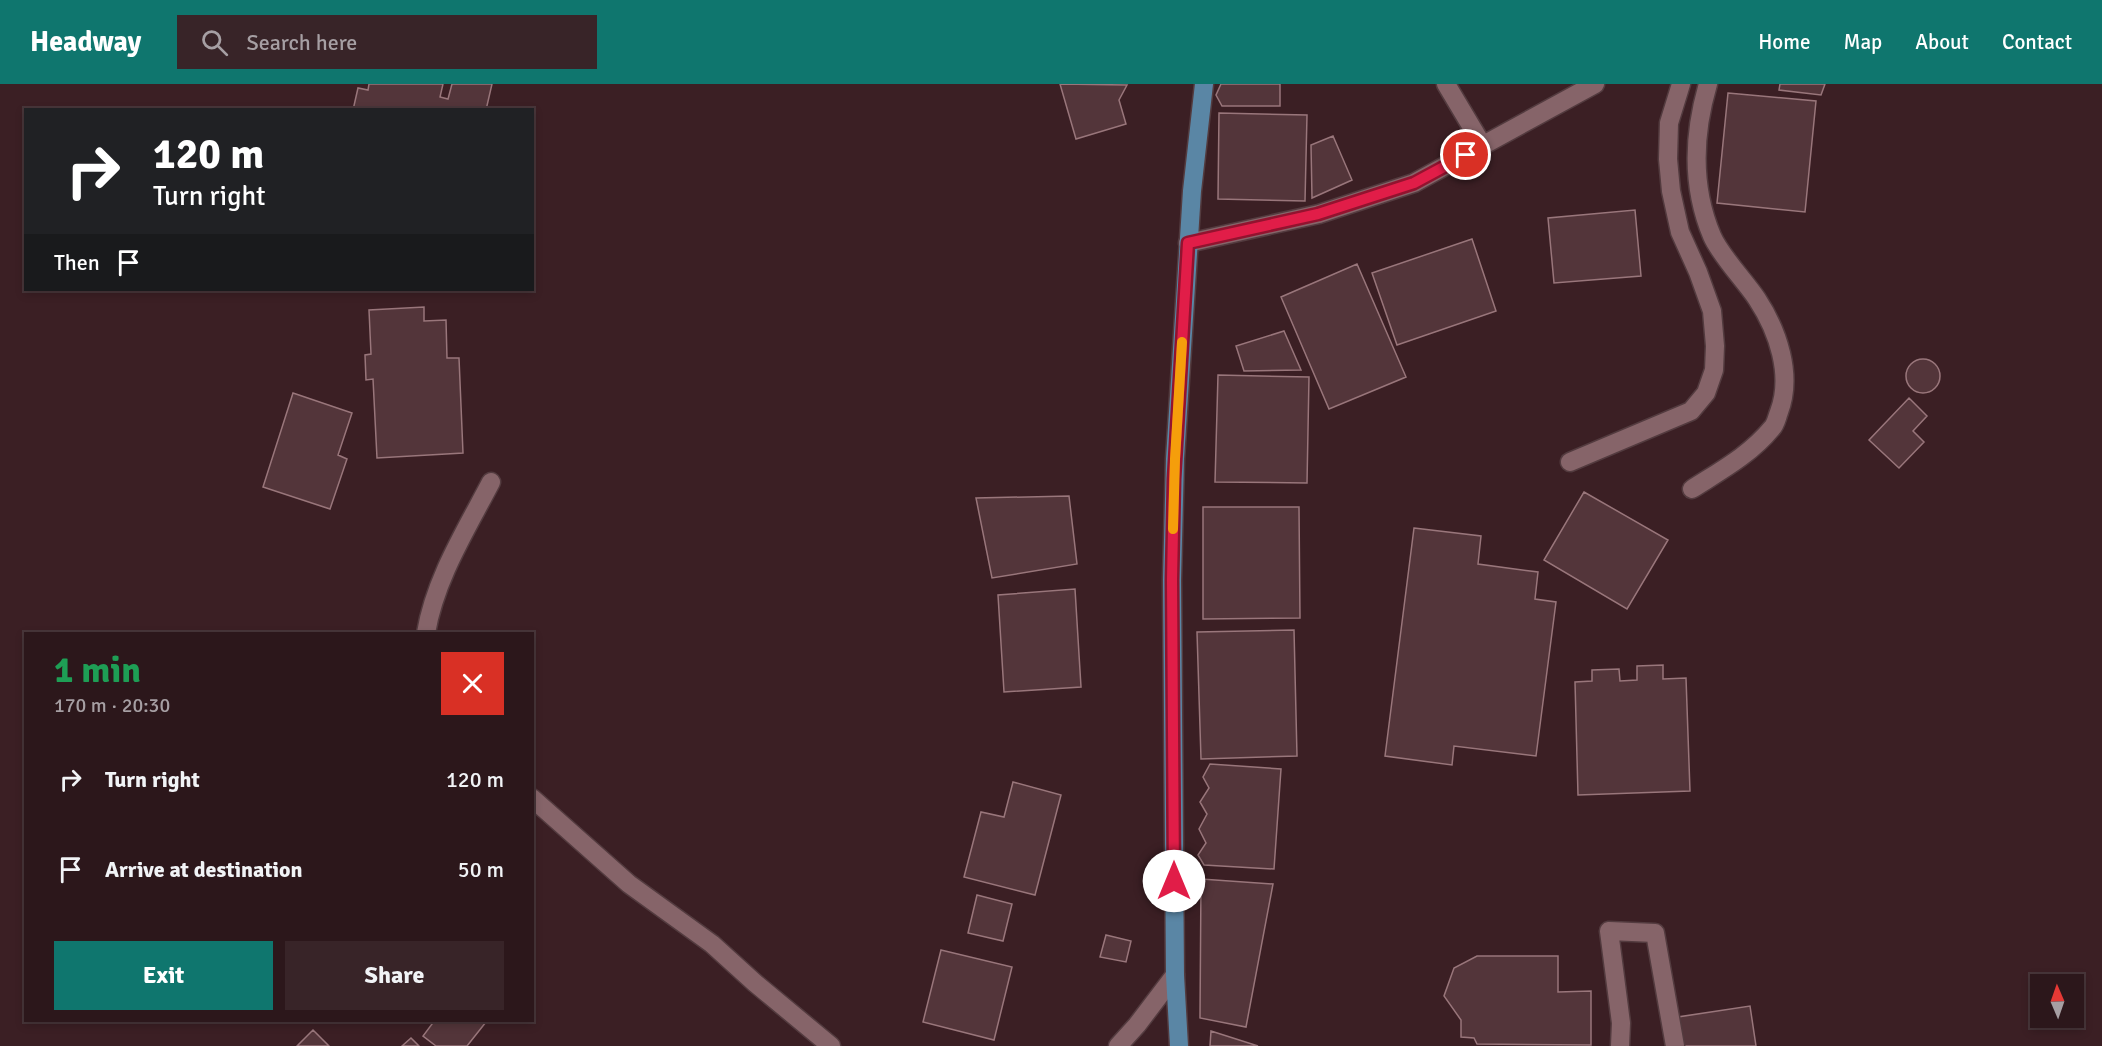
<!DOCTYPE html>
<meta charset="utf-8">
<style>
body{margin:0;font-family:Signika,sans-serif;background:#382428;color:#f1f3f6;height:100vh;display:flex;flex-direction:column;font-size:22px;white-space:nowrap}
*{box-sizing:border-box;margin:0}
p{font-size:20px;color:#a69fa3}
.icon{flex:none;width:33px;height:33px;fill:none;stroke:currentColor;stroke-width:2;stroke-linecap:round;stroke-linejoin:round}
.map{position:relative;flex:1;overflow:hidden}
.drawer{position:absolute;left:24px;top:548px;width:510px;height:390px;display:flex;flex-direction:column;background:#2c171b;border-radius:0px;box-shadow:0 3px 9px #0003,0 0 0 2px #48363a}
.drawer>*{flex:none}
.guide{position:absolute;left:24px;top:24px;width:510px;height:183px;border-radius:0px;box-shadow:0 3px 9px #0003,0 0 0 2px #48363a;background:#202124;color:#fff;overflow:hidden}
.needle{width:39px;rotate:358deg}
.tools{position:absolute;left:2030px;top:890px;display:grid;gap:12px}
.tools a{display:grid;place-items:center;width:54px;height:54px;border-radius:0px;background:#2c171b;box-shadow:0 3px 9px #0003,0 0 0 2px #48363a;font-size:30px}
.pin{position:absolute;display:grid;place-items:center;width:51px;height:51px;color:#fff;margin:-26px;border:3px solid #fff;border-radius:50%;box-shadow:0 2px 6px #0007}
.me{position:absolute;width:66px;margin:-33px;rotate:0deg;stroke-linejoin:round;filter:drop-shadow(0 0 4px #0008)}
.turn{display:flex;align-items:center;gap:21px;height:126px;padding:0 30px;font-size:27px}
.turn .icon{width:78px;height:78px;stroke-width:2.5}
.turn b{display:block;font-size:42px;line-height:51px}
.then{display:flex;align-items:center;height:57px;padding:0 30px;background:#0003;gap:12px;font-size:22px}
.round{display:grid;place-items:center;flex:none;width:63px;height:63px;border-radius:0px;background:#382428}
.head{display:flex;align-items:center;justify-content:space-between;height:102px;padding:0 30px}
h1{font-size:36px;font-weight:800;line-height:45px;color:#1e9e55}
.cta{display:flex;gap:12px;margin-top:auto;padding:12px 30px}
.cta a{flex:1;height:69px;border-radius:0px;background:#0f766e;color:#fff;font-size:24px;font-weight:800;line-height:69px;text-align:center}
.cta a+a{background:#382428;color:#f1f3f6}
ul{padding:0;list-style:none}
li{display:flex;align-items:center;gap:18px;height:90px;padding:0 30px}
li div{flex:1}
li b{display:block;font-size:22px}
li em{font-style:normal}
header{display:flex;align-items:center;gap:36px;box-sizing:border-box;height:84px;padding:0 30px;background:#0f766e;color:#fff}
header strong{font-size:28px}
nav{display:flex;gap:33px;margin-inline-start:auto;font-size:21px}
.search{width:420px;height:54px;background:#382428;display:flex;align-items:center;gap:15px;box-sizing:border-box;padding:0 21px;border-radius:0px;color:#a69fa3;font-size:22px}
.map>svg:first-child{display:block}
.building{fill:#53353a;stroke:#99767b;stroke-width:1.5}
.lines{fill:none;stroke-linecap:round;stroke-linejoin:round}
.minor-casing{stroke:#533b3f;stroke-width:21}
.major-casing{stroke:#533b3f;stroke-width:21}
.minor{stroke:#866469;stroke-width:18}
.major{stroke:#5a86a5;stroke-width:18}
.route-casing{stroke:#92132f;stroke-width:15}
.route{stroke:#e11d48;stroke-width:10}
.slow{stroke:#f59e0b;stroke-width:10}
</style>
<header>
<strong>Headway</strong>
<div class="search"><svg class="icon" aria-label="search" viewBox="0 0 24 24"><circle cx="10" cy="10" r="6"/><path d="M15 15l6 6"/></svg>Search here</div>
<nav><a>Home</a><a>Map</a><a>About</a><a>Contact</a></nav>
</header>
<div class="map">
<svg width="2102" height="962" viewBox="0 0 2102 962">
<rect width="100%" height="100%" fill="#3b1f24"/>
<!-- building -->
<path class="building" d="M369 0H443L440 13 448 15 452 0H492L486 26H353L358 4 368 6Z
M1060 0 1127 1 1119 16 1126 40 1076 55Z
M1221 0H1280V22H1222L1216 11Z
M1780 0H1825L1821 11 1779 6Z
M1728 9 1816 17 1805 128 1717 119Z
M1219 29 1307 31 1305 117 1218 115Z
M1333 52 1352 96 1312 114 1311 61Z
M1635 126 1641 192 1554 199 1548 134Z
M1472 155 1496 227 1397 261 1372 189Z
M1357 180 1406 293 1329 325 1281 213Z
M424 223V237L446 236 447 274H459L463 369 377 374 373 295 366 296 365 271 371 270 369 226Z
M1284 247 1301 286 1244 287 1236 262Z
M1906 292a17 17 0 1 1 34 0a17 17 0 1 1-34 0Z
M1218 291 1309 293 1307 399 1215 398Z
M293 309 352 329 338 371 347 375 330 425 263 403Z
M1909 314 1927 332 1913 347 1924 358 1899 384 1869 356Z
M1584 408 1668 456 1627 525 1544 476Z
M1069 412 1077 480 992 494 976 414Z
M1203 423H1299L1300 534 1203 535Z
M1414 444 1481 452 1478 480 1538 488 1535 515 1556 518 1536 672 1454 662 1452 681 1385 672Z
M1075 505 1081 603 1004 608 998 511Z
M1294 546 1297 672 1201 675 1197 548Z
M1663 581V595L1686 594 1690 707 1578 711 1575 598 1592 597V586L1619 585 1620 597 1637 596V582Z
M1210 680 1281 685 1274 785 1204 781 1198 771 1206 759 1199 745 1207 730 1200 718 1209 704 1203 693Z
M1013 698 1061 711 1035 811 964 793 981 728 1004 733Z
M1201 795 1273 800 1246 943 1200 934Z
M977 811 1012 820 1003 857 968 849Z
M1106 851 1131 857 1126 878 1100 873Z
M941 866 1012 883 994 956 923 938Z
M1477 872H1558V908L1591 907V961L1477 960 1474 954 1461 953V936L1444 912 1454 884Z
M1750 922 1756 962H1682L1678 933Z
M435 936H484L486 938 467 962H436L423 952Z
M313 946 329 962H297Z
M1211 947 1258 962H1210Z
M411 954 419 962H402Z"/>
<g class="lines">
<defs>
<path id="minor" d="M1446 0 1483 62
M1188 159 1319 130 1414 99 1595 0
M1570 378 1691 327 1706 309 1714 286 1715 262 1712 227 1698 188 1680 148 1671 107 1668 75 1669 39 1681 0
M1692 405C1720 387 1750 371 1772 344 1776 340 1777 333 1779 328 1793 291 1778 247 1757 215 1745 197 1720 171 1712 152 1691 102 1693 51 1708 0
M426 549C435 495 466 446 491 398
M532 714 629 800 712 860 755 899 831 962
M1118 962 1137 941 1175 891
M1620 962 1621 939 1609 847 1655 849 1675 962"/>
<path id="major" d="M1179 962 1175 891 1172 496 1175 375 1192 107 1204 0"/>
</defs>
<!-- minor casing -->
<use href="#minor" class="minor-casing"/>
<!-- major casing -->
<use href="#major" class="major-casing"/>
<!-- minor -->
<use href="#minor" class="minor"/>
<!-- major -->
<use href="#major" class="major"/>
</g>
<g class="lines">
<defs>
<path id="route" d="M1174 797 1172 496 1174 395 1188 159 1318 130 1414 99 1466 71"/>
</defs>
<!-- route casing -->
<use href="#route" class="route-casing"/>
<!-- route -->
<use href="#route" class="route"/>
<!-- slow -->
<path class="slow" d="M1173 445 1175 375 1182 258"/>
</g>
</svg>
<div class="tools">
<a><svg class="needle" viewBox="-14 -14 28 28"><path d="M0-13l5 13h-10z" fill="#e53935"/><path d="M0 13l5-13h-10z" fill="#a69fa3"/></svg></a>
</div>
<div class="pin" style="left:1466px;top:71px;background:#d93025"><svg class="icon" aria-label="arrive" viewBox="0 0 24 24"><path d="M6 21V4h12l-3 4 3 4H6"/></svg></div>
<svg class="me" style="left:1174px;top:797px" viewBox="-20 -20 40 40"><circle r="19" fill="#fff"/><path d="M0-13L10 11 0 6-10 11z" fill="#e11d48"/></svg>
<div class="guide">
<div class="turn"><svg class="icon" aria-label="right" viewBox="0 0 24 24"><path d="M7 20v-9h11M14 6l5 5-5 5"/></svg><div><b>120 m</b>Turn right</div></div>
<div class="then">Then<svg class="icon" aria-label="arrive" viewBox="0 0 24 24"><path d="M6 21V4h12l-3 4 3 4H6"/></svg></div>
</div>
<section class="drawer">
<div class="head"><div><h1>1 min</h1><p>170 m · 20:30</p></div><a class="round" style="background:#d93025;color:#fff"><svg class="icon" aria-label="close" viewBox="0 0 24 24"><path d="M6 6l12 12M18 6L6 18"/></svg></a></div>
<ul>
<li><svg class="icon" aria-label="right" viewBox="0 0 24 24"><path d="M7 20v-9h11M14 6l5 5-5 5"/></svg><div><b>Turn right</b></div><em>120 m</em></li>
<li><svg class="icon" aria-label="arrive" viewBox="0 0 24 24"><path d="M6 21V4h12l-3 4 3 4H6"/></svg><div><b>Arrive at destination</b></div><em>50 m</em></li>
</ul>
<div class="cta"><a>Exit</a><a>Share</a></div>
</section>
</div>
